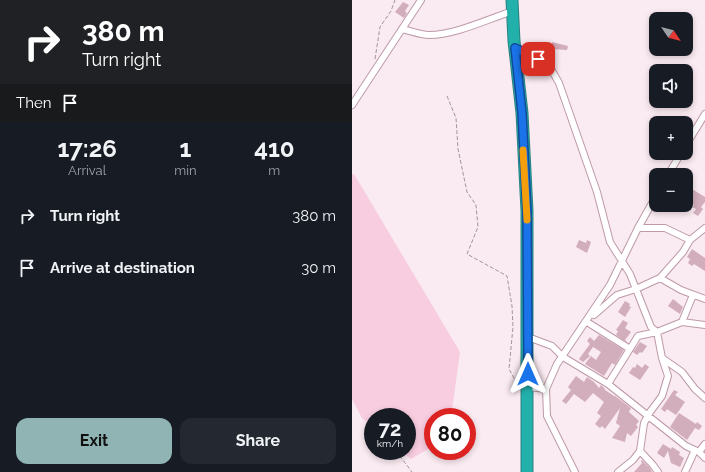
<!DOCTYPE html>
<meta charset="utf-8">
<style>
body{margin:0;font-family:Raleway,sans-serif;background:#242831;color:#f1f3f6;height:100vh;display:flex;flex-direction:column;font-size:15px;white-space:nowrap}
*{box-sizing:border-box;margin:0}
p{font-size:13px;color:#9ea1a6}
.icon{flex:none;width:22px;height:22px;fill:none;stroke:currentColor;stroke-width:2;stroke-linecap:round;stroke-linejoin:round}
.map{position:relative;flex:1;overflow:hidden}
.details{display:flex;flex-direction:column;background:#171b24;width:352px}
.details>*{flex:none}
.hud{background:#202124;color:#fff;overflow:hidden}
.needle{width:26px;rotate:125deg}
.tools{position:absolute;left:297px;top:12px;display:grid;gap:8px}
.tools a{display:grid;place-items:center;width:44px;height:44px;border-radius:8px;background:#171b24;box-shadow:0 2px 6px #0003;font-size:20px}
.speed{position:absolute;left:12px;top:408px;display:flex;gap:8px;font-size:20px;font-weight:700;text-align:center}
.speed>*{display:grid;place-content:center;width:52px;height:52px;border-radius:50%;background:#171b24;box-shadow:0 2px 6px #0003;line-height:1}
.speed small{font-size:10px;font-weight:400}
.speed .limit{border:6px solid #d22;background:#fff;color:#111}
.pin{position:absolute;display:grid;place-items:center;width:34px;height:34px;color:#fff;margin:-17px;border-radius:8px;box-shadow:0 2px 6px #0006}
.me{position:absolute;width:44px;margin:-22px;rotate:0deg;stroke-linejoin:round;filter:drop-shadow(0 0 3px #0008)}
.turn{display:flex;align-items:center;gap:14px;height:84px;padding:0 16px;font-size:18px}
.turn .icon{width:52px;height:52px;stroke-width:2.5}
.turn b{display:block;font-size:28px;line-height:34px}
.then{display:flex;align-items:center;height:38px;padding:0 16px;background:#0003;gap:8px;font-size:15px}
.eta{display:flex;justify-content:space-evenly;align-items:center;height:68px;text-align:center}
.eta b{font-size:24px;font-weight:700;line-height:28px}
.button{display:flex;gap:8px;margin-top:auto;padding:8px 16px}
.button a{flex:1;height:46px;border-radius:12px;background:#90b4b4;color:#111;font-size:16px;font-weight:700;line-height:46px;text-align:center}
.button a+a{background:#242831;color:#f1f3f6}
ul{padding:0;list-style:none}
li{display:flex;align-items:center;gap:12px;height:52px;padding:0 16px}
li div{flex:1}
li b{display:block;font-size:15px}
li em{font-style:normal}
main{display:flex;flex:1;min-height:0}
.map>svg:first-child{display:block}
.green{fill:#f8cddf}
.building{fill:#d2adbc}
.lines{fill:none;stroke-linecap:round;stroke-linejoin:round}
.street-casing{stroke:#be99a8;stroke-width:8}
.highway-casing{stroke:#2b8281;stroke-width:13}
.path{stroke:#a3939a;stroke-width:1;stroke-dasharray:4 2;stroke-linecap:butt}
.street{stroke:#fff;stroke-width:6}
.highway{stroke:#22b0ab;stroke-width:11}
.route-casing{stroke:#114b97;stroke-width:10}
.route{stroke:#1a73e8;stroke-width:7}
.slow{stroke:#f59e0b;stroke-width:7}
</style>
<main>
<section class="details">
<div class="hud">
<div class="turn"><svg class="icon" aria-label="right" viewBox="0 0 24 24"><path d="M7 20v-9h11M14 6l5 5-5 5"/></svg><div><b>380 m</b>Turn right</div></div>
<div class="then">Then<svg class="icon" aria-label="arrive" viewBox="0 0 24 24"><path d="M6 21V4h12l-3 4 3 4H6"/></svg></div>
</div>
<div class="eta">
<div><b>17:26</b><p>Arrival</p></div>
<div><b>1</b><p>min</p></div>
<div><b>410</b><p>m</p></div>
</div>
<ul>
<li><svg class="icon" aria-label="right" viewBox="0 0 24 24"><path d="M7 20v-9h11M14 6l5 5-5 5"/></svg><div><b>Turn right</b></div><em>380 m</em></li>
<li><svg class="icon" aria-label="arrive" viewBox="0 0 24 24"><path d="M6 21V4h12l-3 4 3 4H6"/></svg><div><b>Arrive at destination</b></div><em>30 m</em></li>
</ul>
<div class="button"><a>Exit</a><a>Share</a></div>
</section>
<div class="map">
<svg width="353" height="472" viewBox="0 0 353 472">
<rect width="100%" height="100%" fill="#faeaf1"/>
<!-- green -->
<path class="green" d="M2 174 108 352 99 417H81V446L59 459 49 451H55V417H21V427L10 418 0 399V175Z"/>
<!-- building -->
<path class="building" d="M51 2 57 5 53 11 55 13 52 18 43 12Z
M200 42 216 46 215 50 199 49Z
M340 189 353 197V202L349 207 351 209 346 216 341 213 344 209 340 207 342 205 334 199Z
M227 240 234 243 235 240 239 242 235 253 224 247Z
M340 249 353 258V271L342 264 340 266 336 263 338 259 335 257Z
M321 299 331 307 328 314 316 306Z
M273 301 278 304 277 306 279 307 273 317 266 312Z
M271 320 276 323 273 328 279 332 273 340 276 343 264 335 266 331 264 330Z
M247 335 272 350 263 365 260 363 252 376 233 364 239 356 244 360 249 352 241 347 236 354 238 356 231 362 227 359 238 344 235 341 238 337 242 341Z
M288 342 295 346 290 353 288 352 285 355 281 352Z
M285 364 290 368 293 364 297 367 288 380 277 373 281 367 283 368Z
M224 376 232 382 235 377 242 382 247 388 249 385 253 389V390L262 396H263L279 408 277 412 287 421 284 425 286 427 279 436 275 433 273 442 260 438 268 426 264 423 268 408 253 429 250 426 248 428 243 424 249 416 245 413 252 402 241 393 233 402 222 394 214 404 210 401 219 390 216 387Z
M322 390 326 392 323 395 333 402 324 415 315 409 313 412 309 409Z
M327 413 344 424 345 422 350 426 347 430 343 428 335 440 318 427Z
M311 444 319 449 320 447 328 452 327 455 332 458 328 467 319 463 316 451 312 458 305 453Z
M290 460 298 468 300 472H282L290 463 289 461Z"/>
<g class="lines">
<defs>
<path id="street" d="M50 29C59 31 68 35 77 35 103 35 136 19 161 11
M163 48 195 62 207 83 245 192 258 242 278 274 299 327 305 332 310 358 330 372 343 389 353 398
M0 105 69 0
M334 145 353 114
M316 175 329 153
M286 228H313L338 240
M308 278 329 290 353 299
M242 315 265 295 284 289 308 278 331 252 338 240 353 228
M235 322 278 349
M330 322 341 295
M176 337 200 346 211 357 256 384 334 446 347 452
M256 384 286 336 305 332 330 322 353 325
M176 387 194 389
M353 444 347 452 353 458
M288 451 301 465 306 472
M223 472 195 416 194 389 205 364 258 285 286 228 304 196
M266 472 281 460 288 451 292 423 298 412 310 396 316 376 310 358
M333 472 343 450"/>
<path id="highway" d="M160 0 162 41 170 113 175 211V472"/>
</defs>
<!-- street casing -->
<use href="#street" class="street-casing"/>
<!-- highway casing -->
<use href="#highway" class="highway-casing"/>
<!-- path -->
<path class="path" d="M23 59 28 27 39 11 43 0
M95 96 104 118 106 149 115 192 124 205 126 227 115 254 155 276 160 306 161 327 157 369 163 380 166 382
M44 451 60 472"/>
<!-- street -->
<use href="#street" class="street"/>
<!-- highway -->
<use href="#highway" class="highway"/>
</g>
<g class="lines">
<defs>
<path id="route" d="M176 374 175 211 170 113 163 48 186 59"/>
</defs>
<!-- route casing -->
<use href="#route" class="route-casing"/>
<!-- route -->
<use href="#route" class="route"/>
<!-- slow -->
<path class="slow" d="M171 150 175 220"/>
</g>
</svg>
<div class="tools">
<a><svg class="needle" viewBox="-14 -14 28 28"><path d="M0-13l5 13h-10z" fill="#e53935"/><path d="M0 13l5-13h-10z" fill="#9ea1a6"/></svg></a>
<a><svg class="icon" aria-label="sound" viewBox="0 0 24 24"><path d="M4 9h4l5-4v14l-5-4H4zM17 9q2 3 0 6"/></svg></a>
<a>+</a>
<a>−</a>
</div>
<div class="speed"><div>72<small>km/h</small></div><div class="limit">80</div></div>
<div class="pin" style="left:186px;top:59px;background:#d93025"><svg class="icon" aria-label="arrive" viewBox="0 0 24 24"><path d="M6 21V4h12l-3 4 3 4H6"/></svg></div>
<svg class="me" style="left:176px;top:374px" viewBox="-20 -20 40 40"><path d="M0-17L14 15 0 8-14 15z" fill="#1a73e8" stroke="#fff" stroke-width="4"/></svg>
</div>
</main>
